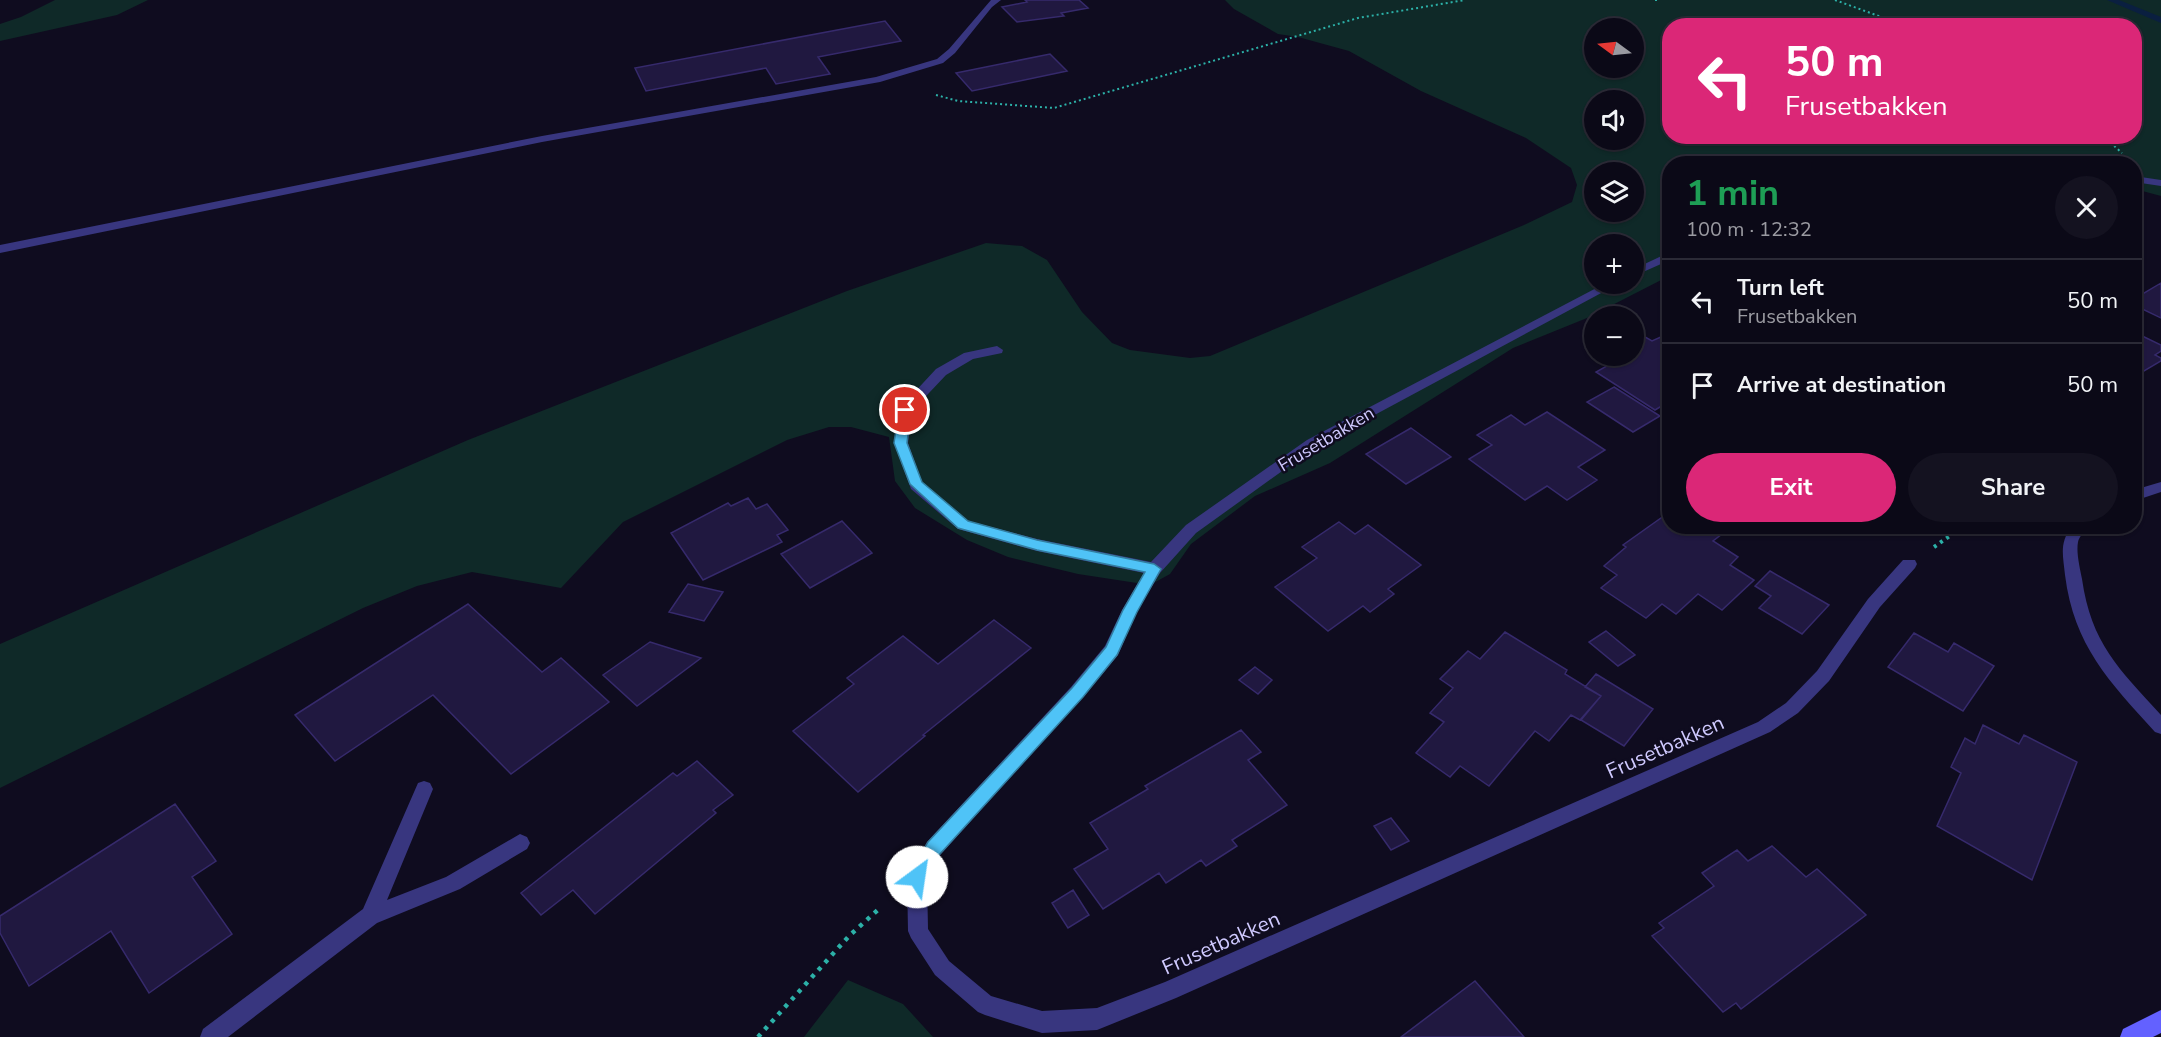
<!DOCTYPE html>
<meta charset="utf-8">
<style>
body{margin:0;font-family:"Nunito Sans",sans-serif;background:#141220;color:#f1f3f6;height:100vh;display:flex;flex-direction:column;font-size:22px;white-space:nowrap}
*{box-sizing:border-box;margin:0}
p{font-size:20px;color:#9a9aa1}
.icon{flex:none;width:33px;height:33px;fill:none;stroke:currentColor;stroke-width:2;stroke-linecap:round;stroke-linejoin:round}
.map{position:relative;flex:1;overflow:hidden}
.drawer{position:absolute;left:1662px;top:156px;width:480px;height:378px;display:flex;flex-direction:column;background:#0b0917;border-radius:24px;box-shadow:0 2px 4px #0004,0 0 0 2px #2b2a36}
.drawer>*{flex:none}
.guide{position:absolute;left:1662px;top:18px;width:480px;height:126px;border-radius:24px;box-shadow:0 2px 4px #0004,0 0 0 2px #2b2a36;background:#db2777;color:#fff;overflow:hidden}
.needle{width:39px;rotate:285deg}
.buttons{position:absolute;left:1584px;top:18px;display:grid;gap:12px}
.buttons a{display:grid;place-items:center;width:60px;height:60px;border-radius:50%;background:#0b0917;box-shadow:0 2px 4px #0004,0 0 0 2px #2b2a36;font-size:30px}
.pin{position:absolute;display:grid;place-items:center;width:51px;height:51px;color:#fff;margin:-26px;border:3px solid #fff;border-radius:50%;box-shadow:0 2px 6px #0007}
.me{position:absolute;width:66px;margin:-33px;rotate:31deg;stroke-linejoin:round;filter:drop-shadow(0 0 4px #0008)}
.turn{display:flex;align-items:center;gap:21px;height:126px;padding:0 24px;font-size:27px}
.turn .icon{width:78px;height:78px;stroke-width:2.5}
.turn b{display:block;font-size:42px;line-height:51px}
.round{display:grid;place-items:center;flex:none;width:63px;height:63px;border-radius:32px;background:#141220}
.head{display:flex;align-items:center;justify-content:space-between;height:102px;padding:0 24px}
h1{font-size:36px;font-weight:700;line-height:45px;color:#1e9e55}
.action{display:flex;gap:12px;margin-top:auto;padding:12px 24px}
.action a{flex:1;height:69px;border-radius:36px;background:#db2777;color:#fff;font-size:24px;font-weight:700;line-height:69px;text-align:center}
.action a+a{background:#141220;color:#f1f3f6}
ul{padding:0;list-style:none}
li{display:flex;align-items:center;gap:18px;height:84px;padding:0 24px;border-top:2px solid #2b2a36}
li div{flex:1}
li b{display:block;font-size:22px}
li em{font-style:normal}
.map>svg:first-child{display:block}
.green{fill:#0f2928;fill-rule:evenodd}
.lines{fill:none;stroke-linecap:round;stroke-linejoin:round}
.stream{fill:#0a1f40;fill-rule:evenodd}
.building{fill:#201840;stroke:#362a6c;stroke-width:1.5}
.path-far2{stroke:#2cb1a8;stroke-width:2;stroke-dasharray:2 3;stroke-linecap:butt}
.path-far1{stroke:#2cb1a8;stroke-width:4;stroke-dasharray:3 4.5;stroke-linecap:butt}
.path{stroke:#2cb1a8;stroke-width:4.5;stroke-dasharray:4 6;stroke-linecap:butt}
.lane{fill:#38367f;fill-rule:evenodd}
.street{fill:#38367f;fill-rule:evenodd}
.secondary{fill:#6361ff;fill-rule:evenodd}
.route{fill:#4fc3f7;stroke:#337fa1;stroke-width:1.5}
.labels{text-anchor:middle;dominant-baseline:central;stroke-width:5;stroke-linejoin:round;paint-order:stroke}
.street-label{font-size:18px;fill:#d0caff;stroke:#0f0c1f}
.near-street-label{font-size:21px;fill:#d0caff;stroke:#0f0c1f}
</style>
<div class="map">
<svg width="2161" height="1037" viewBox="0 0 2161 1037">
<rect width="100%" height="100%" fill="#0f0c1f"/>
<!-- green -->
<path class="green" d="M55 0H148L117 15 0 41V24L21 17Z
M1225 0H2161V196L2135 189 2134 164H1670L1669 276 1587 318 1513 348 1330 463 1255 496 1191 544 1170 574 1150 585 1078 574 1008 557 967 540 915 508 895 481 889 437 851 427H829L787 440 623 522 561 588 472 572 417 586 363 608 0 788V644L468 440 847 291 986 243 1022 246 1047 260 1082 312 1112 343 1130 350 1190 358 1210 356 1524 225 1572 202 1577 185 1571 168 1526 138 1421 91 1349 51 1298 37 1278 34 1234 9ZM1670 26H2134V136H1670ZM1594 28H1634V68H1594ZM1594 100H1634V140H1594ZM1594 172H1634V212H1594ZM1594 244H1634V284H1594Z
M848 980 903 1004 933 1037H804Z"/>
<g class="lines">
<!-- stream -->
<path class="stream" d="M2107 0H2119L2161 17V23Z"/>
</g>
<!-- building -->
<path class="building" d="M1025 0H1079L1088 8 1061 13 1064 16 1017 22 1002 7 1027 2Z
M885 21 901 41 818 57 830 74 776 84 766 68 646 91 635 68Z
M1050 54 1067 71 972 91 956 73Z
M2161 283V318L2134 305V299Z
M2134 332 2161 345V351L2155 355 2161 358V361L2144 371 2134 368Z
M1638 333 1652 341 1670 333V401L1655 410 1596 372 1623 357 1620 356H1634V336Z
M1614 387 1660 416 1633 432 1587 402Z
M1547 412 1605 450 1578 467 1597 480 1567 500 1547 486 1525 500 1469 459 1492 445 1477 435 1511 415 1525 425Z
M1411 428 1451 457 1406 484 1366 454Z
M748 498 756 509 767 504 788 530 777 535 782 542 703 580 671 533 728 503 731 506Z
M1668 513 1670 526 1693 528 1710 526 1722 534 1713 541 1738 557 1730 565 1754 580 1722 610 1698 594 1676 614 1662 604 1646 618 1601 588 1617 575 1604 566 1626 547 1623 545Z
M842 521 872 553 810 588 781 554Z
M1339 522 1355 534 1368 525 1421 565 1388 589 1394 594 1370 612 1363 606 1328 631 1275 587 1317 558 1302 547Z
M1770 571 1829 605 1802 634 1759 608 1771 596 1755 586Z
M688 584 723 592 704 621 669 612Z
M468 604 542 672 561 658 609 702 511 774 433 695 335 761 295 715Z
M994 620 1031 648 923 735 925 736 858 792 793 731 854 684 847 678 903 636 938 664Z
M1606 631 1635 655 1618 666 1589 642Z
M1505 632 1567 670 1565 674 1601 696 1580 720 1571 715 1549 741 1535 731 1489 786 1460 766 1450 777 1416 753 1444 722 1430 713 1453 688 1440 679 1468 651 1480 659Z
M1914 633 1948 652 1954 643 1994 666 1963 711 1888 667Z
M650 642 701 658 637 706 603 675Z
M1255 667 1272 680 1258 694 1239 680Z
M1596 674 1653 709 1624 746 1581 720 1601 696 1585 687Z
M1983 725 2019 744 2024 735 2077 762 2032 880 1937 826 1961 773 1951 767 1965 738 1975 744Z
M1241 730 1261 752 1248 760 1287 805 1232 840 1237 846 1206 866 1201 860 1166 883 1159 873 1103 909 1074 869 1108 849 1090 823 1148 789 1145 786Z
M697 761 733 795 713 810 716 813 595 914 573 890 541 915 521 893 673 773 677 776Z
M175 804 216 861 192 877 232 934 149 993 111 931 29 986 0 933V916Z
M1391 818 1409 841 1391 850 1374 826Z
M1772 846 1806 877 1817 869 1866 915 1741 1009 1736 1003 1723 1012 1652 936 1664 928 1659 923 1714 886 1702 873 1737 850 1748 861Z
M1073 890 1089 915 1068 928 1052 903Z
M1475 981 1524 1037H1401Z"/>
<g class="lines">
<!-- path-far2 -->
<path class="path-far2" d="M1655 0H1659
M1835 0 1906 26
M936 95 958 101 1054 108 1358 18 1465 0
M2103 136 2122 153"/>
<!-- path-far1 -->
<path class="path-far1" d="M1934 547 1964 526"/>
<!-- path -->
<path class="path" d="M758 1037 849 936 880 908"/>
<!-- lane -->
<path class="lane" d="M991 0H1001L992 7 955 53 943 63 880 82 542 142 0 253V245L542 136 876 77 937 59 949 49Z
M424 781 430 783 433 789 387 900 446 877 520 834 527 837 530 843 527 849 460 889 377 923 228 1037H200L203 1029 363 909 418 783Z"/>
<!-- street -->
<path class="street" d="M1970 158 2004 161 2009 164H1915L1920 161Z
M2134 176 2161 180V186L2134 182Z
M1670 252V260L1634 276V269Z
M1604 284H1618L1317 446 1196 533 1160 573 1137 611 1118 655 1083 697 941 854 927 878 928 929 949 961 991 996 1042 1011 1097 1008 1165 982 1758 722 1786 703 1817 671 1868 599 1903 560H1915L1917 564 1915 568 1880 607 1829 681 1798 713 1770 732 1176 998 1097 1030 1042 1033 985 1015 978 1012 935 975 911 938 908 931 907 877 927 842 1071 687 1105 646 1122 610 1144 573 1037 551 958 529 911 489 894 443 898 410 936 369 964 353 997 346 1003 350 1002 353 973 359 946 375 912 411 908 443 922 482 968 521 1037 539 1151 562 1186 525 1307 440Z
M2161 482V492L2134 501V490Z
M2072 526H2087C2085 531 2079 537 2078 542 2076 553 2080 568 2082 579 2091 643 2119 669 2161 715V734L2155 732C2109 681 2074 646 2065 575 2063 555 2059 543 2072 526Z"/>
<!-- secondary -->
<path class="secondary" d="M2161 1010V1033L2153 1037H2120L2123 1029Z"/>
</g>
<!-- route -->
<path class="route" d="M905 406 911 410 907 443 922 482 968 521 1037 540 1154 564 1161 569 1137 612 1117 655 1083 697 940 854 923 882 917 885 911 882 908 877 928 842 1072 688 1106 647 1123 610 1145 572 1037 550 958 528 910 484 894 443 899 410Z"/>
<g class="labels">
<!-- street labels -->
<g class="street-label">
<text transform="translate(1326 439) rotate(-31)">Frusetbakken</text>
</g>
<!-- near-street labels -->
<g class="near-street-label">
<text transform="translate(1665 747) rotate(-24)">Frusetbakken</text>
<text transform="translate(1221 943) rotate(-24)">Frusetbakken</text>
</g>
</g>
</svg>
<div class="buttons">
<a><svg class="needle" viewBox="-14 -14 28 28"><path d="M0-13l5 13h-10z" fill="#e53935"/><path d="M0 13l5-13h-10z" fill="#9a9aa1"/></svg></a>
<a><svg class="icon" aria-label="sound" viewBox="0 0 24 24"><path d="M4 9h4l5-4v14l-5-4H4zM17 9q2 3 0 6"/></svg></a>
<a><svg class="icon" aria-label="layers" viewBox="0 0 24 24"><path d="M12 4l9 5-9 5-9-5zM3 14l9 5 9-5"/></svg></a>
<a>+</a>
<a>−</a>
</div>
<div class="pin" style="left:905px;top:410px;background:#d93025"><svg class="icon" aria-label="arrive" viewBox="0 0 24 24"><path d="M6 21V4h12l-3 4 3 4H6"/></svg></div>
<svg class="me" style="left:917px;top:877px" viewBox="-20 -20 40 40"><circle r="19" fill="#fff"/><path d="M0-13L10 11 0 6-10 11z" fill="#4fc3f7"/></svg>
<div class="guide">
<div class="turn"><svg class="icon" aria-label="left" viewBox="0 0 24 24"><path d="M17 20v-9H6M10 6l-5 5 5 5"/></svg><div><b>50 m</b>Frusetbakken</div></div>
</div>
<section class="drawer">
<div class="head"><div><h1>1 min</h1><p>100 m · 12:32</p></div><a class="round"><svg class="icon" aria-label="close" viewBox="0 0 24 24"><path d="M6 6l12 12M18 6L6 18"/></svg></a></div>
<ul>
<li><svg class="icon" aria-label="left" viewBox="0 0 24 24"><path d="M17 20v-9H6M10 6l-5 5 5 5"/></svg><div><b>Turn left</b><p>Frusetbakken</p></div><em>50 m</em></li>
<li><svg class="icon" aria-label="arrive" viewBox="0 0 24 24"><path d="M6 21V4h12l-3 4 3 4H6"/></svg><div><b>Arrive at destination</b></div><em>50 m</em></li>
</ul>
<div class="action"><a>Exit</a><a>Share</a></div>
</section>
</div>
